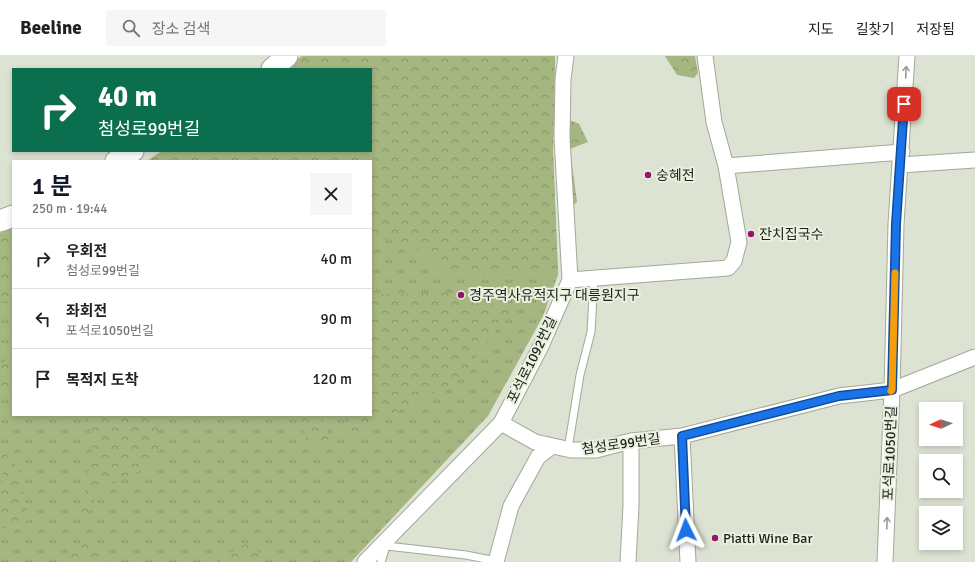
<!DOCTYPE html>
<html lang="ko">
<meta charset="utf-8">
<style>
body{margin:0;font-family:Signika,"Noto Sans KR",sans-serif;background:#f6f6f6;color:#202124;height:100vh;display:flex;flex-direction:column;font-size:15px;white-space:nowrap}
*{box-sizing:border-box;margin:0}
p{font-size:13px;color:#757577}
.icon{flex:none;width:22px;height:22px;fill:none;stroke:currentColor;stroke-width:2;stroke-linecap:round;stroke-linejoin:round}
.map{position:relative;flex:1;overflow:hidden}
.sheet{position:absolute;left:12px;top:104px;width:360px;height:256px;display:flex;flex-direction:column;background:#fff;border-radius:0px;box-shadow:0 2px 6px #0003}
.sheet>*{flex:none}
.hud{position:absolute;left:12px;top:12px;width:360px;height:84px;border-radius:0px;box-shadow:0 2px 6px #0003;background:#0b6e4f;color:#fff;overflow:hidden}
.needle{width:26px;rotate:266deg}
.buttons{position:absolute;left:919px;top:346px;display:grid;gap:8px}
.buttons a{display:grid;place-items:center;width:44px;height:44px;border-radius:0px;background:#fff;box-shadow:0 2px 6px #0003;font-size:20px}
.pin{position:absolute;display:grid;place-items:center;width:34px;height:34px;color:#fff;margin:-17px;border-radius:8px;box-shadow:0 2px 6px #0006}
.me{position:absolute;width:44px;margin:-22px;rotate:357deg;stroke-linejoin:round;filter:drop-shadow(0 0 3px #0008)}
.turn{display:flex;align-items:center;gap:14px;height:84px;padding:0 20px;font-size:18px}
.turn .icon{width:52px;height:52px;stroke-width:2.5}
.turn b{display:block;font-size:28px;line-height:34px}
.round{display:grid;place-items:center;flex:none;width:42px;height:42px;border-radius:0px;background:#f6f6f6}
.headline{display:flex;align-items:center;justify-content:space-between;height:68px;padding:0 20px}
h1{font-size:24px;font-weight:600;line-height:30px;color:#111827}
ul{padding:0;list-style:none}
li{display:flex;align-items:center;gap:12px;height:60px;padding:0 20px;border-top:1px solid #e0e0e0}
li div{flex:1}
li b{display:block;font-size:15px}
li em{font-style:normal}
header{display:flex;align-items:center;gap:24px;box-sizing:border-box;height:56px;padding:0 20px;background:#fff;border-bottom:1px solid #e0e0e0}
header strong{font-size:19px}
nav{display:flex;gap:22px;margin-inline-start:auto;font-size:14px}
.search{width:280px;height:36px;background:#f6f6f6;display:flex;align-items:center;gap:10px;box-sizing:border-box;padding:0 14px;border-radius:0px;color:#757577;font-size:15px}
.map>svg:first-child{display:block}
.grass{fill:url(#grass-tufts)}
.forest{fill:url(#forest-crowns)}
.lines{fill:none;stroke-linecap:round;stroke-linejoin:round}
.lane-casing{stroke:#a3a898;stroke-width:9}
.street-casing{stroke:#a3a898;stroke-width:17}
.secondary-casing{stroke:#a3a898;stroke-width:23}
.lane{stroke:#fff;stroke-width:7}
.street{stroke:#fff;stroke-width:15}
.secondary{stroke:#fff;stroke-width:21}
.oneway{stroke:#9a9b98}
.route-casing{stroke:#114b97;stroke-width:10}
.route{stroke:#1a73e8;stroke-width:7}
.slow{stroke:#f59e0b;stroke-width:7}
.poi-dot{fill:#96146b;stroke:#eaf1df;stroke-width:1.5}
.labels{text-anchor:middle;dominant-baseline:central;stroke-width:4;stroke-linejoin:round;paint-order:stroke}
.poi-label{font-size:14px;fill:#1f211b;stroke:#eaf1df;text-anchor:start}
.street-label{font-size:14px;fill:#1f211b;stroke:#eaf1df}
</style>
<header>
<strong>Beeline</strong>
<div class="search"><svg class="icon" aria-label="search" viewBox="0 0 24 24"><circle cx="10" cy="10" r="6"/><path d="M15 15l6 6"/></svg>장소 검색</div>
<nav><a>지도</a><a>길찾기</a><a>저장됨</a></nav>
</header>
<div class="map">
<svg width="975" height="506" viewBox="0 0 975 506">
<defs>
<pattern id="grass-tufts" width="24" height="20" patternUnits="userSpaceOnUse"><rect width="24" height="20" fill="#a5b681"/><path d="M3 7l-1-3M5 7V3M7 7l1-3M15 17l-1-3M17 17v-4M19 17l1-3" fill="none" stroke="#869469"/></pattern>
<pattern id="forest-crowns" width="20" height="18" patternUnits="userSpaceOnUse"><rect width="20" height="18" fill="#a5b681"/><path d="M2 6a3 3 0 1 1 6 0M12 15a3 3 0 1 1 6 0" fill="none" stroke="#869469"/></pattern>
</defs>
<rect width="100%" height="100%" fill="#dde3d2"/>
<!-- grass -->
<path class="grass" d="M302 0H555L553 96 558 219 543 260 488 360 351 506H0V181L13 175V359H371V105H147L162 95H371V13Z"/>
<!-- forest -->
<path class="forest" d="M302 0H555L553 96 558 219 447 218 410 187 371 181V105H147L162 95H371V13H283Z
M665 0H695L698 17 694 22 677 19Z
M567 63 579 68 588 86 570 93 577 146 560 161Z
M13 170V251L7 245 0 246V177Z
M453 237 512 253 466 314 447 330 346 381V359H371V246L374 238Z
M13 297V331L0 333V310Z
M77 359H158V403L131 420 99 433 88 458 81 457 94 383 86 363Z
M299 359H321L331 382 309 390Z
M0 392 17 411 29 464 0 473V431L5 420 0 416Z
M251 485 259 497 256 506H220L222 502Z
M101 488 105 506H65L69 489Z"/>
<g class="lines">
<defs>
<path id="lane" d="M568 393 580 319 591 276 594 222
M387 490 466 499 496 505
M381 506 387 487"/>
<path id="street" d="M705 0 714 66 726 110 902 96
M900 109 975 104
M570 224 728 212 734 205 739 186 726 110
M501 367 535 386 571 394H596L631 385 682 380 839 340 892 334 975 301
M682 380 688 506
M365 506 501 367 541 290 570 224 562 82 563 23 566 0
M496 506 511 450 538 401 552 390
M628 506 631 450V385
M885 506 892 334 896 168 907 0"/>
<path id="secondary" d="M272 13 287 0
M116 105 133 95
M0 165 13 160"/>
</defs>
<!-- lane casing -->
<use href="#lane" class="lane-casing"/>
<!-- street casing -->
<use href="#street" class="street-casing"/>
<!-- secondary casing -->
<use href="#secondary" class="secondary-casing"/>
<!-- lane -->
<use href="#lane" class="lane"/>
<!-- street -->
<use href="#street" class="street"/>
<!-- secondary -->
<use href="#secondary" class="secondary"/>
</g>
<!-- one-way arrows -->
<defs><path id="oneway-shaft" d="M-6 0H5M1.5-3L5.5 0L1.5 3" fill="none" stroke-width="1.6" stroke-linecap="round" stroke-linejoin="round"/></defs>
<g class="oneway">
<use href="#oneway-shaft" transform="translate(906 16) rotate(-87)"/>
<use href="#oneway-shaft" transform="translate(887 467) rotate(-88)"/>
</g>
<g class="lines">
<defs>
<path id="route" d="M686 474 682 380 839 340 892 334 896 168 904 48"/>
</defs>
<!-- route casing -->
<use href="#route" class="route-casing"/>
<!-- route -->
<use href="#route" class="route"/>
<!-- slow -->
<path class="slow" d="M891 335 892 334 895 217"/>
</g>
<!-- markers -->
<g class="poi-dot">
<circle cx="648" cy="119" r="4"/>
<circle cx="751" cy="178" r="4"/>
<circle cx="461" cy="239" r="4"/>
<circle cx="715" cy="482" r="4"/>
</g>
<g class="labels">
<!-- poi labels -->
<g class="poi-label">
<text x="656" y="119">숭혜전</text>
<text x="759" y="178">잔치집국수</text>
<text x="469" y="239">경주역사유적지구 대릉원지구</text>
<text x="723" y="482">Piatti Wine Bar</text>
</g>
<!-- street labels -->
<g class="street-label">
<text transform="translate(532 304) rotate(-64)">포석로1092번길</text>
<text transform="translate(621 388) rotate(-8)">첨성로99번길</text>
<text transform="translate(890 397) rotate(-88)">포석로1050번길</text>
</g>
</g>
</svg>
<div class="buttons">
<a><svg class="needle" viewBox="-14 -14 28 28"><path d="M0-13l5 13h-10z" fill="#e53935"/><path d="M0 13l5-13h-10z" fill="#757577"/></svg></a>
<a><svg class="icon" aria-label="search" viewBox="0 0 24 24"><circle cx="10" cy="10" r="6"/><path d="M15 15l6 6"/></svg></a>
<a><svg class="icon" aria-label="layers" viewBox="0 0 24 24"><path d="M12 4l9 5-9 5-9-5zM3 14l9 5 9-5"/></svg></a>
</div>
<div class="pin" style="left:904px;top:48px;background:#d93025"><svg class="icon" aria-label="arrive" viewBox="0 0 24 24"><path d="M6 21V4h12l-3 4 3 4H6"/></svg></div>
<svg class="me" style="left:686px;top:474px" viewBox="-20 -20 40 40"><path d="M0-17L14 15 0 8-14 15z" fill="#1a73e8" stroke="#fff" stroke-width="4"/></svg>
<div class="hud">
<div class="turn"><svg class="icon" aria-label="right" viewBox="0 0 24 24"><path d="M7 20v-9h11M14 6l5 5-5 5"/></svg><div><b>40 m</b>첨성로99번길</div></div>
</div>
<section class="sheet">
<div class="headline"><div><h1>1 분</h1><p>250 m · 19:44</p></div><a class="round"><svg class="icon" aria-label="close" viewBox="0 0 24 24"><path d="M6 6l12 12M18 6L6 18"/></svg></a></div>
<ul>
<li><svg class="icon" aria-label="right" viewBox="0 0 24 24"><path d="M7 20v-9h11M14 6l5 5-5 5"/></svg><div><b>우회전</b><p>첨성로99번길</p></div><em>40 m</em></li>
<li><svg class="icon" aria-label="left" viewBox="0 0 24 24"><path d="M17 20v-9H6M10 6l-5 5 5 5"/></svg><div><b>좌회전</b><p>포석로1050번길</p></div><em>90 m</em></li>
<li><svg class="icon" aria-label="arrive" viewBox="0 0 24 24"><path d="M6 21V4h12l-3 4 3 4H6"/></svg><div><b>목적지 도착</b></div><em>120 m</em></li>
</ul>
</section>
</div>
